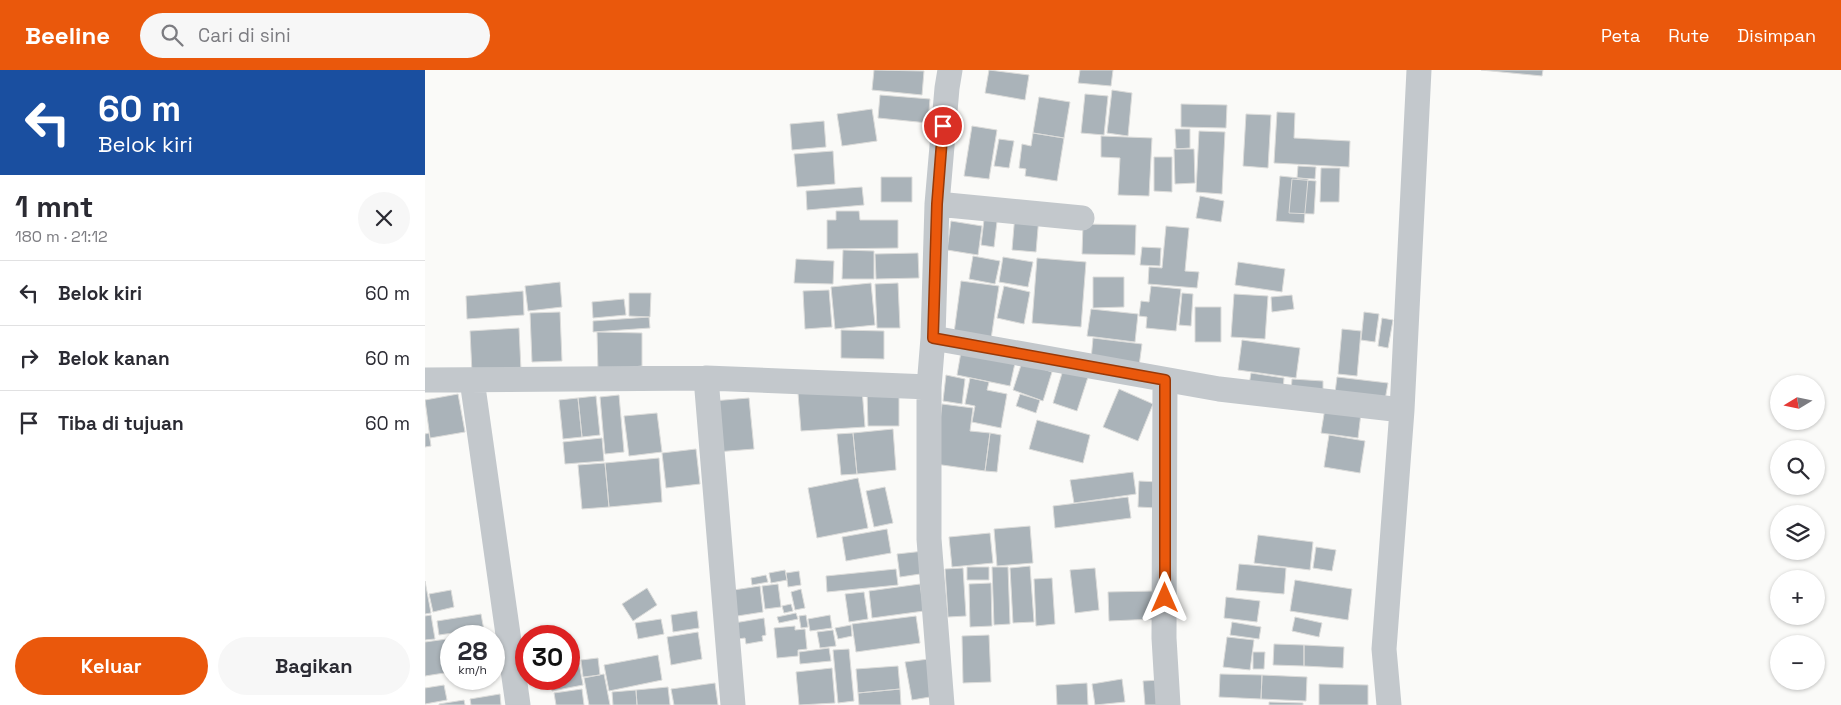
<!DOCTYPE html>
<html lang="id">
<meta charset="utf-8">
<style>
body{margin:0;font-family:"Space Grotesk",sans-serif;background:#f7f7f7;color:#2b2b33;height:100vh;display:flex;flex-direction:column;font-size:19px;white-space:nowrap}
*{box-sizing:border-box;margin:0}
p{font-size:16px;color:#7c7c81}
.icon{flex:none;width:28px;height:28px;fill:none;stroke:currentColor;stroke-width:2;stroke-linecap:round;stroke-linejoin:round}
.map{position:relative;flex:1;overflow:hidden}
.side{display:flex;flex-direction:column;background:#fff;width:425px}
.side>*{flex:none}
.top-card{background:#1a4fa0;color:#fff;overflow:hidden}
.needle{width:32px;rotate:260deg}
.controls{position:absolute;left:1345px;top:305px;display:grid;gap:10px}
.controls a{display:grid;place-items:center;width:55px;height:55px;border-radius:50%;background:#fff;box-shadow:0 1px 4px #0004;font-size:25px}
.speed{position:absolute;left:15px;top:555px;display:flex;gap:10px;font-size:25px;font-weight:700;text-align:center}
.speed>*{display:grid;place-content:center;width:65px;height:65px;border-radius:50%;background:#fff;box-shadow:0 1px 4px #0004;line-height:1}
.speed small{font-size:12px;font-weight:400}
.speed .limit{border:8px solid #d22;background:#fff;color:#111}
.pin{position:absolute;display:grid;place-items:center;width:42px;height:42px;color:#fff;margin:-21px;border:2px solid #fff;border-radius:50%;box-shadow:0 1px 5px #0007}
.me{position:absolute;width:55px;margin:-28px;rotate:0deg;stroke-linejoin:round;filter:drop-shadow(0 0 4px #0008)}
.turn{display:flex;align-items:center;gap:18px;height:105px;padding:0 15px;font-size:22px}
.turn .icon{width:65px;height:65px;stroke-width:2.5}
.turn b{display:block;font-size:35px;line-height:42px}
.round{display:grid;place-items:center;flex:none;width:52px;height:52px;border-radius:26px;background:#f7f7f7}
.overview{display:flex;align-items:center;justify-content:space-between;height:85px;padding:0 15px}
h1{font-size:30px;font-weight:800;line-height:38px}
.action{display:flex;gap:10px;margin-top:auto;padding:10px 15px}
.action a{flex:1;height:58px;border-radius:30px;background:#ea580c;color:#fff;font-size:20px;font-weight:800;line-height:58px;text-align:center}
.action a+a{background:#f7f7f7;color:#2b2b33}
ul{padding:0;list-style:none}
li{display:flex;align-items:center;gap:15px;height:65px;padding:0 15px;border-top:1px solid #e1e1e2}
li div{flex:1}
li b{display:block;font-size:19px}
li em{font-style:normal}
header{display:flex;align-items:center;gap:30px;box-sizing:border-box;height:70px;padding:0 25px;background:#ea580c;color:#fff}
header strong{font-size:24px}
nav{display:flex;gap:28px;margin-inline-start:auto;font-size:18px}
.search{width:350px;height:45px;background:#f7f7f7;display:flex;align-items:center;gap:12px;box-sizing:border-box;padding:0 18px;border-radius:28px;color:#7c7c81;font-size:19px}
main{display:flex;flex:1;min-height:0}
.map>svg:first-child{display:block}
.building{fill:#aab3b9;stroke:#dcdcda}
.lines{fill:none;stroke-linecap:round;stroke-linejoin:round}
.minor{stroke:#c3c8cc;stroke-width:25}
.route-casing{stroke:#983908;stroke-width:12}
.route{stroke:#ea580c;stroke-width:9}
</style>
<header>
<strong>Beeline</strong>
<div class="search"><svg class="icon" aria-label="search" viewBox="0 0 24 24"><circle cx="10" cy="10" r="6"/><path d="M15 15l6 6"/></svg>Cari di sini</div>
<nav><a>Peta</a><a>Rute</a><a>Disimpan</a></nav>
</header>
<main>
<section class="side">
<div class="top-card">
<div class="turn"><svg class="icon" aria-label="left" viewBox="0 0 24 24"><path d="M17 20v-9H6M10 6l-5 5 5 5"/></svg><div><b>60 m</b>Belok kiri</div></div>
</div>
<div class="overview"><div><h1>1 mnt</h1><p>180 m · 21:12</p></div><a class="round"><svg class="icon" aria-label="close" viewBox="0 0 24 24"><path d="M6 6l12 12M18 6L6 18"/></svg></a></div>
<ul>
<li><svg class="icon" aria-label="left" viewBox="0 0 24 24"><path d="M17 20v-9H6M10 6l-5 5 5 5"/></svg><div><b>Belok kiri</b></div><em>60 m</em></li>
<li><svg class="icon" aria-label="right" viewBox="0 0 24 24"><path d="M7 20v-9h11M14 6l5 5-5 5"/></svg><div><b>Belok kanan</b></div><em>60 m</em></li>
<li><svg class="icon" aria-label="arrive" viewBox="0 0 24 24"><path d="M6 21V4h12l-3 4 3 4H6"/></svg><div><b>Tiba di tujuan</b></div><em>60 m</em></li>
</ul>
<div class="action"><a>Keluar</a><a>Bagikan</a></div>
</section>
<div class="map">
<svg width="1416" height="635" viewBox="0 0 1416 635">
<rect width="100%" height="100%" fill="#fafaf8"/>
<!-- building -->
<path class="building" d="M449 0 499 1 497 25 447 20Z
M564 0 604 5 600 30 560 23Z
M655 0H688L686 16 653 13Z
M1056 0H1118L1117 6Z
M687 20 707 23 703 66 682 63Z
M660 24 683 26 679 65 656 63Z
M455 25 505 29 503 53 453 48Z
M614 27 645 32 639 68 608 63Z
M756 34 802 35 801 58 756 57Z
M447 39 452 71 417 76 412 44Z
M852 42 870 43 869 68 925 71 924 97 849 93Z
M821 44 846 45 843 98 818 96Z
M399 51 401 77 367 80 365 54Z
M547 56 572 60 564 109 539 106Z
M750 59H765V78L751 79Z
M774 61 800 62 797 124 771 122Z
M608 63 639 68 632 111 600 106 601 99 594 98 597 74 606 76Z
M676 66 727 68 724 126 693 125 695 88 676 87Z
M574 69 589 71 584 98 569 96Z
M749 79H769L770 113 750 114Z
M408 81 410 114 372 117 369 84Z
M729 87H747V122L729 121Z
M873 96 891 97 890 109 872 108Z
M896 98H915L914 132H895Z
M855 106 883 109 879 153 851 151Z
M456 107H487V132H456Z
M867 109 891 111 889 144 864 143Z
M437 117 439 135 382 140 381 121Z
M775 126 799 131 796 152 771 148Z
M411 141H434L435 150H473V178L402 179V150H411Z
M560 141 573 143 569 177 556 175Z
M590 144 614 146 611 182 587 180Z
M526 151 557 156 553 185 522 180Z
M658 154 711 155 710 185 657 184Z
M741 156 764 158 760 201 774 202 772 218 723 214 724 197 737 198Z
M717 177 736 178 735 196 715 195Z
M418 180 449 181V209H417Z
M493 183 494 208 451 209 450 184Z
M548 186 575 191 570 214 544 209Z
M578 187 608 192 603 217 574 212Z
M612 188 661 192 656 257 607 253Z
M371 189 409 191 408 214 369 213Z
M813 192 860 199 857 222 810 215Z
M668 207H699V237L668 238Z
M536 211 574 216 566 269 529 263Z
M135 212 137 237 103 241 100 216Z
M446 213 450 255 410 259 406 217Z
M473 213 475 258H452L450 214Z
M579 216 605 222 599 254 572 248Z
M726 216 756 219 751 261 721 258 722 247 714 246 716 231 724 232Z
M404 220 407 257 380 259 378 221Z
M98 221 99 245 42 249 41 226Z
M204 223H226L225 247 204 246Z
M757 223 768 224 766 256 754 255Z
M809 224 843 226 840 269 806 267Z
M867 225 869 239 847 242 846 227Z
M199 229 201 245 168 248 167 232Z
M770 237H796V272H770Z
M666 239 713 244 710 272 662 266Z
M135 242 137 291 107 292 105 243Z
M939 242 954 244 950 272 936 270Z
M224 247 225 258 168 262V251Z
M957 248 968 250 963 278 953 276Z
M94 258 96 300 47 303 45 261Z
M917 259 936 261 932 306 913 304Z
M416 260 459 261V289L416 288Z
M172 262 217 263V296L173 301Z
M668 268 717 274 714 296 666 290Z
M817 270 875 278 871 308 813 300Z
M536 282 590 293 585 316 532 305Z
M597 292 627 302 618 331 588 320Z
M638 300 663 307 652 341 628 333Z
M826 303 859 308 858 320 824 315Z
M521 305 540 309 537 334 518 331Z
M912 307 963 313 960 330 910 323Z
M545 308 564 312 562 320 582 324 576 358 547 352 550 336 540 334Z
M867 309 898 311V323L866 321Z
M437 319 440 357 376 361 373 323Z
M694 319 728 334 713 371 678 357Z
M474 320V356H443L442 321Z
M33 324 40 362 5 368 0 330Z
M595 324 615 330 611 343 591 336Z
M194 325 199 382 180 384 175 327Z
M171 326 175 365 157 367 153 328Z
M153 328 157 367 138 369 134 330Z
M324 328 329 379 291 382 287 331Z
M517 334 548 338 545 361 565 363 560 401 510 394Z
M900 338 936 343 933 368 896 363Z
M232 343 237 382 204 386 199 346Z
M612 350 665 365 658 393 604 379Z
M468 359 471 400 432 404 428 363Z
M4 363 6 376 0 377V364Z
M428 363 432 404 416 405 412 364Z
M565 363 576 365 572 402 560 401Z
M904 365 940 371 935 403 899 397Z
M177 368 179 391 140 394 138 372Z
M271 379 275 414 241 418 237 383Z
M234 388 237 432 184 437 180 393Z
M180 393 184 437 157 439 153 395Z
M708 402 711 424 649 433 645 410Z
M433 408 443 458 392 468 383 418Z
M714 411 734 412 733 438 713 437Z
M460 417 468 453 449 457 441 421Z
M703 427 706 448 630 458 628 436Z
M605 456 608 493 572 496 569 459Z
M462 459 466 483 421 491 417 467Z
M565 463 568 493 527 497 524 467Z
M833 465 888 472 885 500 829 493Z
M891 477 911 480 907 501 888 498Z
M499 481 502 503 475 507 472 484Z
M814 494 861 498 859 524 811 520Z
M605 496 609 552 588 553 585 498Z
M542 497H564V510H542Z
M567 497H583L585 554 569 555Z
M538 498 541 546 523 547 520 499Z
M670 498 674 540 650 543 645 500Z
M471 499 473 515 402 522 401 506Z
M360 500 362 510 346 513 344 503Z
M374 501 376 515 363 517 361 503Z
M341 505 343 512 327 515 326 508Z
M627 508 630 554 611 556 609 509Z
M870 510 927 519 923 550 865 541Z
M0 511 6 543 0 544Z
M566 513 567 556 545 557 544 514Z
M353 514 356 537 340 539 337 516Z
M495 514 499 541 447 548 444 521Z
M335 516 338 542 306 547 302 521Z
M222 518 232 535 208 551 197 534Z
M376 519 380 538 370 540 366 522Z
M26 520 29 537 8 542 4 524Z
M729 521 730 549 684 551 683 522Z
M439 522 443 549 424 552 420 524Z
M801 527 835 531 832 552 799 548Z
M366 534 368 541 359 543 357 536Z
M272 541 274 558 248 562 246 545Z
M371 543 373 549 354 553 352 547Z
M56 544 60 566H43L42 561 14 565 12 551Z
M6 545 10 569 0 570V546Z
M381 545 383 557 376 558 374 546Z
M405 545 407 558 385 561 383 549Z
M491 546 495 573 431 582 427 554Z
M870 547 897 553 894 567 867 561Z
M339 548 341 565 337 566 338 571 321 574 320 568 305 570 303 554Z
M236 549 239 564 213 569 210 553Z
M807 552 836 557 834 569 805 565Z
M426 555 427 566 413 569 410 558Z
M370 556V560L380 559 382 579 373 580V586L352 588 349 558Z
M408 560 411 576 395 578 392 562Z
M273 562 277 589 246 595 242 567Z
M564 565 566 612 538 613 537 566Z
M802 567 829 570 825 600 798 597Z
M22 569 26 602 0 606V572Z
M849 574 879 575V596L848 595Z
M879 575 919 577 918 598 879 596Z
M404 578 406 591 375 594 374 582Z
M424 579 429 631 413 633 408 580Z
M828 582H840L839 599H828Z
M233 585 237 610 184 621 179 595Z
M173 588 175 605 158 607 156 590Z
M504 589 511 626 487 630 480 592Z
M154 593 158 615 127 621 125 609H144V595Z
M473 596 475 619 433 623 431 599Z
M407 598 410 633 374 635 371 602Z
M179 604 185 635H164L159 608Z
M795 604 837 605 836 629 794 627Z
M837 605 882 607 881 631 836 629Z
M697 609 700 632 670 635 667 614Z
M735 610 737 635H720L718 611Z
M290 613 293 635H249L246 619Z
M662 613 663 635H632L631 615Z
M894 614 943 615V635H894Z
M19 615 22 630 0 634V618Z
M243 617 245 635H212L211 620Z
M157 619 159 635H131L129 623Z
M475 619 476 635H434L433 623Z
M211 620 212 635H188L187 622Z
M75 624 76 635H46L45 629Z
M39 630 40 635H14V634Z
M844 632 878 633V635H844Z"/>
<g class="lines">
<!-- minor -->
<path class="minor" d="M512 134 657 148
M508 268 794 319 977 340
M281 308 308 635
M0 310 281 308 504 317
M47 310 93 635
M740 310 739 568 743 635
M517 635 504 469V317L508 268 512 134 522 18 525 0
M964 635 959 579 977 340 994 0"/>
</g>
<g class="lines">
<defs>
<path id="route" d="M518 56 512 134 508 268 740 310V528"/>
</defs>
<!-- route casing -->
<use href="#route" class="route-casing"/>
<!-- route -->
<use href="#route" class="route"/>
</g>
</svg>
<div class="controls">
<a><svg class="needle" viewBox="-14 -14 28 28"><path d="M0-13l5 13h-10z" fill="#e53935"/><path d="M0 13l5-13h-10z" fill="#7c7c81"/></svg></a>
<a><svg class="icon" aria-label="search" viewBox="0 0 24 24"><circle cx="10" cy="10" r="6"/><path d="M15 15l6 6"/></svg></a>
<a><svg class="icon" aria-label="layers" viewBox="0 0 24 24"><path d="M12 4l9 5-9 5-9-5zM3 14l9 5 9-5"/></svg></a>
<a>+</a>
<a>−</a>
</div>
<div class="speed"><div>28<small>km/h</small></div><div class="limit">30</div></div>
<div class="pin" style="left:518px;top:56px;background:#d93025"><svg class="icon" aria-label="arrive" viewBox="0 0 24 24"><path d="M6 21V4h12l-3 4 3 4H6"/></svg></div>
<svg class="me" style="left:740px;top:528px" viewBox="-20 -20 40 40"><path d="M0-17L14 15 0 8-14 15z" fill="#ea580c" stroke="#fff" stroke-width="4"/></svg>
</div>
</main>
